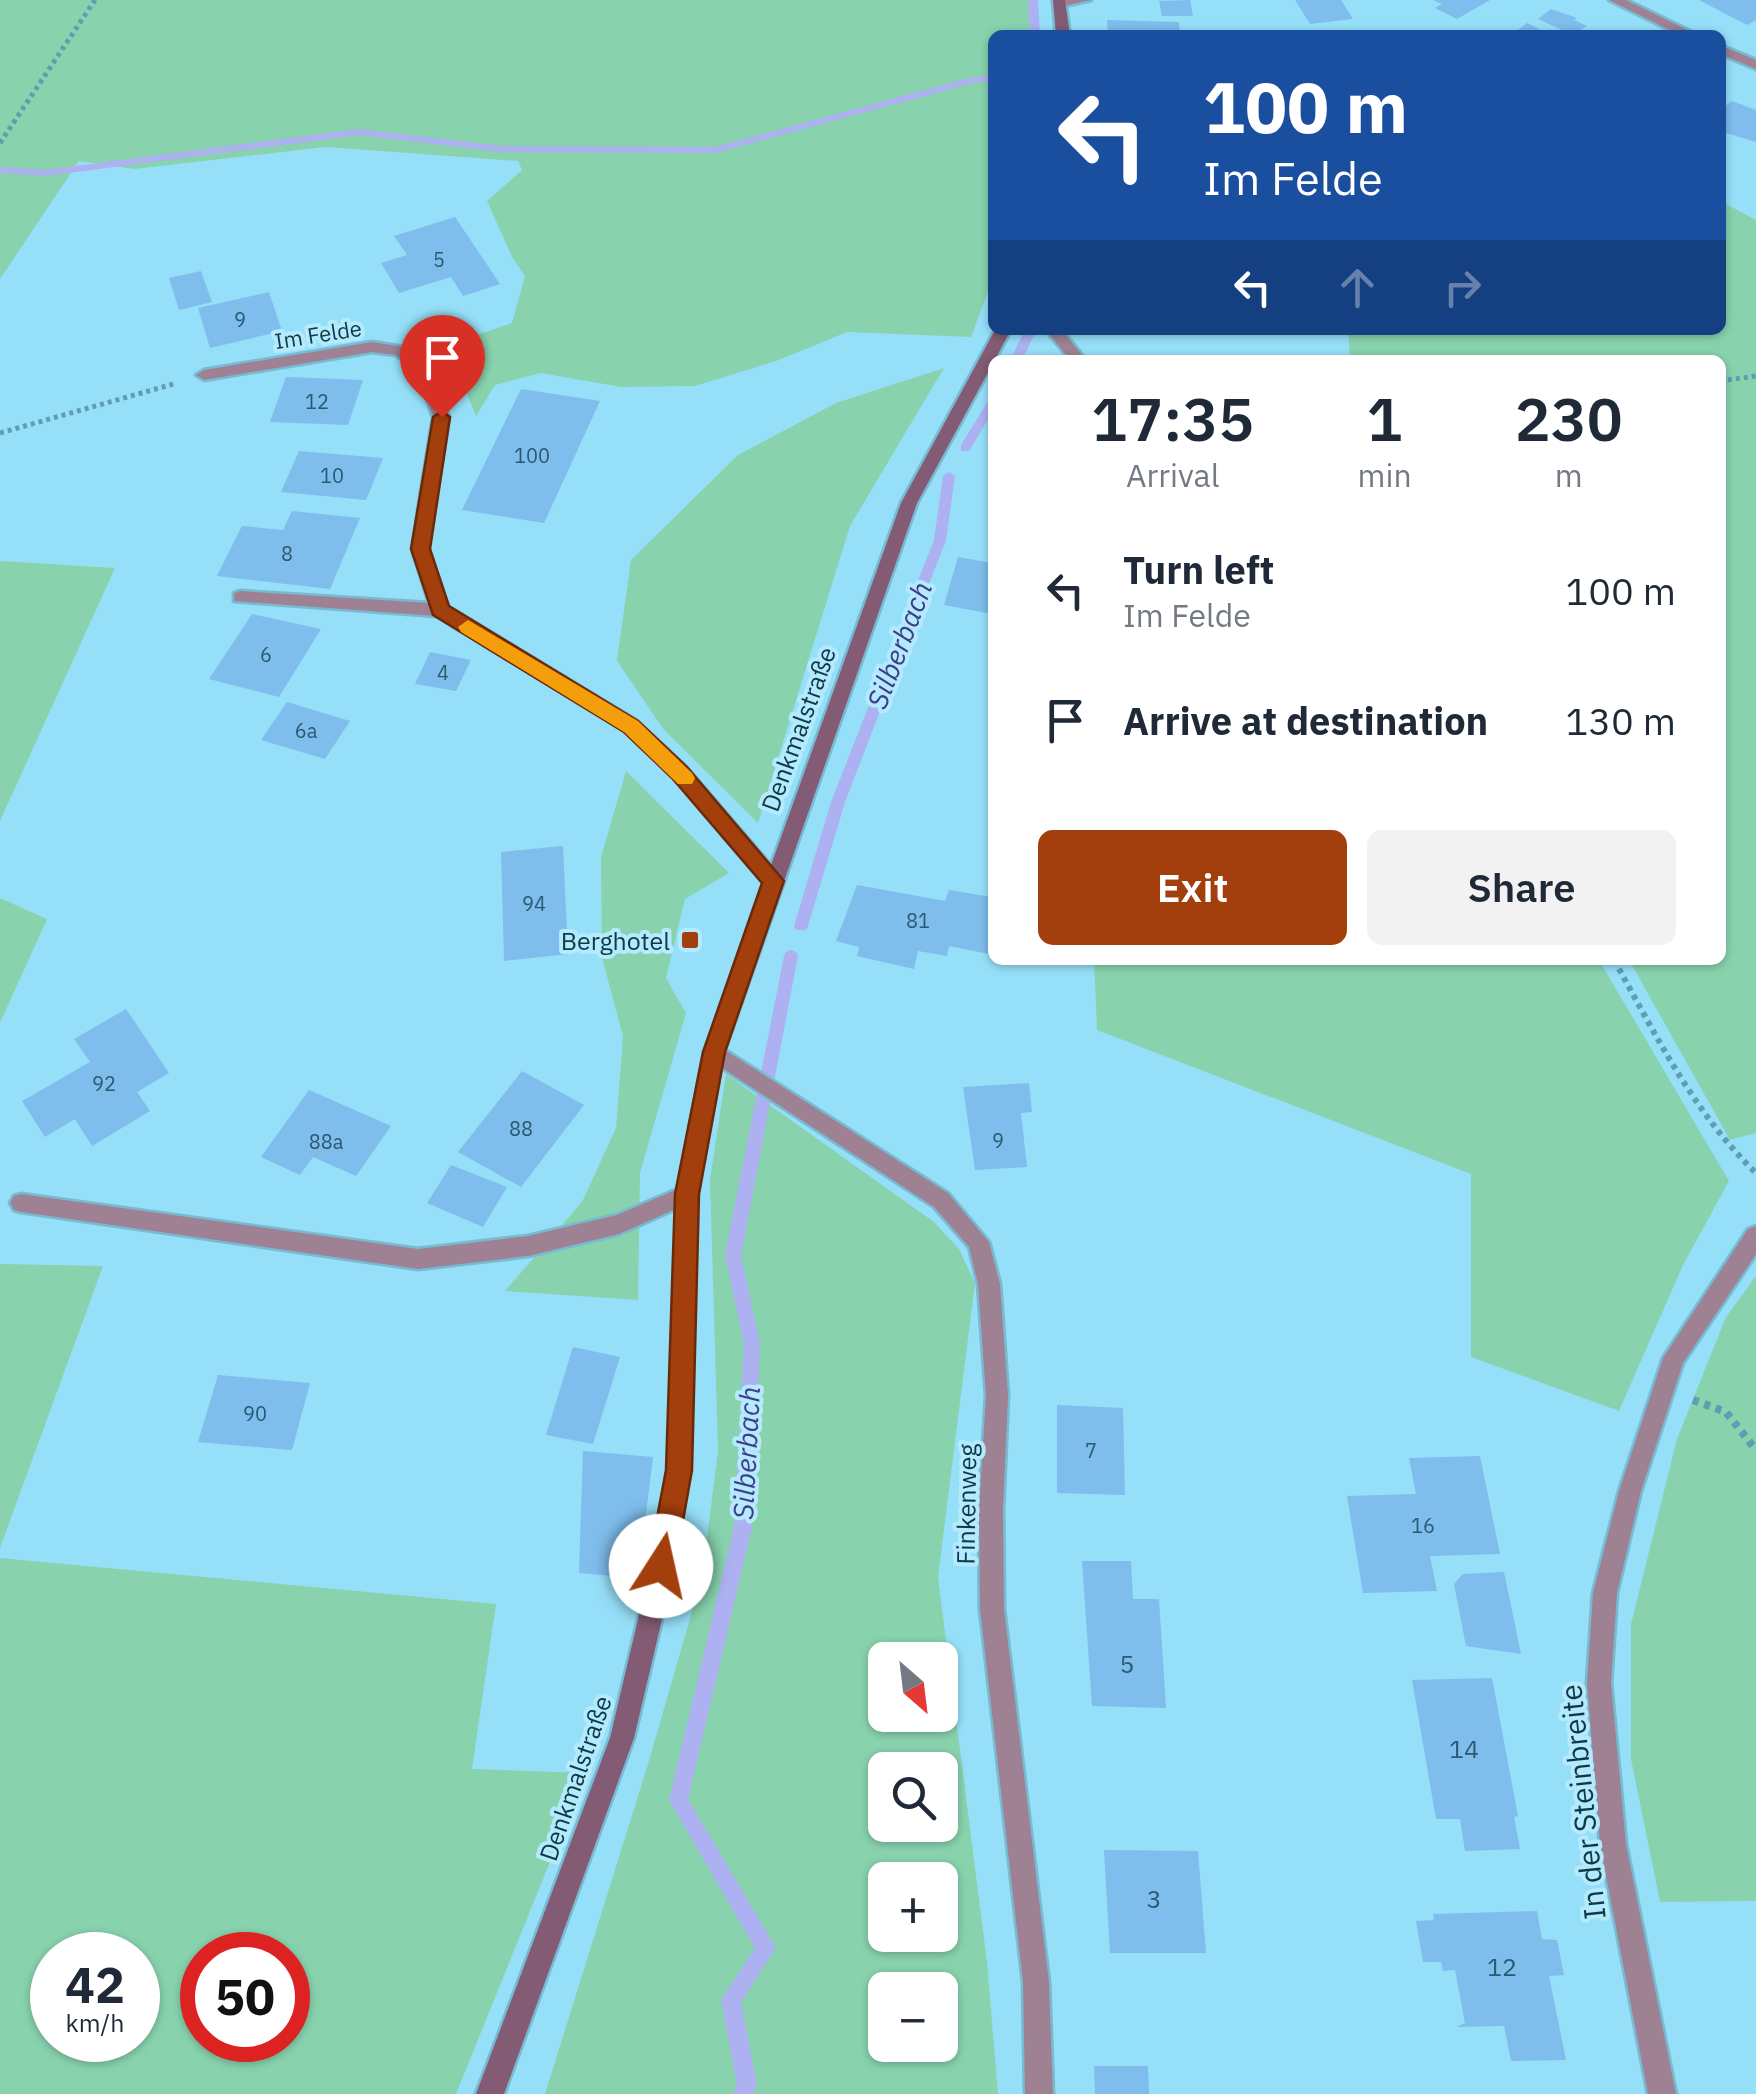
<!DOCTYPE html>
<meta charset="utf-8">
<style>
body{margin:0;font-family:"IBM Plex Sans",sans-serif;background:#f2f2f3;color:#1f2937;height:100vh;display:flex;flex-direction:column;font-size:38px;white-space:nowrap}
*{box-sizing:border-box;margin:0}
p{font-size:32px;color:#747a83}
.icon{flex:none;width:55px;height:55px;fill:none;stroke:currentColor;stroke-width:2;stroke-linecap:round;stroke-linejoin:round}
.map{position:relative;flex:1;overflow:hidden}
.sheet{position:absolute;left:988px;top:355px;width:738px;height:610px;display:flex;flex-direction:column;background:#fff;border-radius:15px;box-shadow:0 2px 8px #0004}
.sheet>*{flex:none}
.top-card{position:absolute;left:988px;top:30px;width:738px;height:305px;border-radius:15px;box-shadow:0 2px 8px #0004;background:#1a4fa0;color:#fff;overflow:hidden}
.needle{width:65px;rotate:152deg}
.fabs{position:absolute;left:868px;top:1642px;display:grid;gap:20px}
.fabs a{display:grid;place-items:center;width:90px;height:90px;border-radius:15px;background:#fff;box-shadow:0 2px 8px #0004;font-size:50px}
.speed{position:absolute;left:30px;top:1932px;display:flex;gap:20px;font-size:50px;font-weight:700;text-align:center}
.speed>*{display:grid;place-content:center;width:130px;height:130px;border-radius:50%;background:#fff;box-shadow:0 2px 8px #0004;line-height:1}
.speed small{font-size:25px;font-weight:400}
.speed .limit{border:15px solid #d22;background:#fff;color:#111}
.pin{position:absolute;display:grid;place-items:center;width:85px;height:85px;color:#fff;margin:-102px -42px;border-radius:50% 50% 50% 0;rotate:-45deg;box-shadow:0 0 10px #0007}
.pin .icon{rotate:45deg}
.me{position:absolute;width:110px;margin:-55px;rotate:10deg;stroke-linejoin:round;filter:drop-shadow(0 0 8px #0008)}
.turn{display:flex;align-items:center;gap:35px;height:210px;padding:0 50px;font-size:45px}
.turn .icon{width:130px;height:130px;stroke-width:2.5}
.turn b{display:block;font-size:70px;line-height:85px}
.lanes{display:flex;align-items:center;height:95px;padding:0 50px;background:#0003;justify-content:center;gap:50px;direction:ltr}
.lanes .off{opacity:.35}
.eta{display:flex;justify-content:space-evenly;align-items:center;height:170px;text-align:center}
.eta b{font-size:60px;font-weight:600;line-height:70px}
.cta{display:flex;gap:20px;margin-top:auto;padding:20px 50px}
.cta a{flex:1;height:115px;border-radius:15px;background:#a33f0d;color:#fff;font-size:40px;font-weight:600;line-height:115px;text-align:center}
.cta a+a{background:#f2f2f3;color:#1f2937}
ul{padding:0;list-style:none}
li{display:flex;align-items:center;gap:30px;height:130px;padding:0 50px}
li div{flex:1}
li b{display:block;font-size:38px}
li em{font-style:normal}
.map>svg:first-child{display:block}
.green{fill:#88d3ae;fill-rule:evenodd}
.lines{fill:none;stroke-linecap:round;stroke-linejoin:round}
.stream{fill:#adb0f1;fill-rule:evenodd}
.building{fill:#7ebdec}
.lane-casing{stroke:#78bad2;stroke-width:5}
.street-casing{stroke:#78bad2;stroke-width:5}
.secondary-casing{stroke:#78bad2;stroke-width:5}
.path-far2{stroke:#619db2;stroke-width:5;stroke-dasharray:4 4;stroke-linecap:butt}
.path-far1{stroke:#619db2;stroke-width:6;stroke-dasharray:5 5;stroke-linecap:butt}
.path{stroke:#619db2;stroke-width:8;stroke-dasharray:6 6;stroke-linecap:butt}
.lane{fill:#9e8293;fill-rule:evenodd}
.street{fill:#9e8293;fill-rule:evenodd}
.secondary{fill:#835b74;fill-rule:evenodd}
.route{fill:#a33f0d;stroke:#6a2908;stroke-width:2.5}
.slow{fill:#f59e0b}
.poi-dot{fill:#a33f0d;stroke:#b4eafd;stroke-width:4}
.labels{text-anchor:middle;dominant-baseline:central;stroke-width:8;stroke-linejoin:round;paint-order:stroke}
.number-label{font-size:20px;fill:#2b5a70}
.far-street-label{font-size:22px;fill:#0f3946;stroke:#b4eafd}
.street-label{font-size:25px;fill:#0f3946;stroke:#b4eafd}
.poi-label{font-size:25px;fill:#0f3946;stroke:#b4eafd;text-anchor:end}
.near-number-label{font-size:25px;fill:#2b5a70}
.water-label{font-size:28px;font-style:italic;fill:#413c88;stroke:#b4eafd}
.near-street-label{font-size:30px;fill:#0f3946;stroke:#b4eafd}
</style>
<div class="map">
<svg width="1756" height="2094" viewBox="0 0 1756 2094">
<rect width="100%" height="100%" fill="#96dff9"/>
<!-- green -->
<path class="green" d="M0 0H1030L1034 35H992V281L971 337 847 332 779 360 695 386 621 387 541 373 495 385 476 416 447 345 512 323 525 276 512 257 487 201 522 170 518 161 326 147 134 169 79 161 0 279Z
M1720 201 1756 220V1133L1730 1140 1629 960H1720V360H1350L1348 330H1720Z
M944 368 850 526 758 823 664 730 617 661 631 560 738 455 836 403Z
M0 561 115 568 0 821Z
M626 771 729 873 685 899 666 978 686 1013 640 1173 638 1300 505 1291 582 1202 616 1128 623 1036 602 958 601 857Z
M0 898 47 919 0 1023Z
M1094 960H1599L1729 1181 1683 1265 1619 1411 1471 1357V1174L1097 1030Z
M726 1074 934 1222 959 1249 975 1283 938 1577 987 1962 998 2094H545L648 1764 702 1577 718 1451 710 1180ZM885 1660H940V1715H885ZM885 1770H940V1825H885ZM885 1880H940V1935H885ZM940 1990V2045H885V1990Z
M0 1264 103 1266 0 1548Z
M1756 1276V1901L1660 1902 1631 1759V1624L1677 1439 1726 1317Z
M0 1558 496 1604 472 1769 586 1773 456 2094H0ZM138 1955V2040H52V1955ZM288 1955V2040H202V1955Z"/>
<g class="lines">
<!-- stream -->
<path class="stream" d="M1028 0H1038L1040 35H1030Z
M992 76V82H977L715 153 502 152 359 135 45 176 0 173V167L45 170 359 129 502 146 715 147 973 77Z
M1025 330 1036 331 1022 360H1010Z
M992 400V413L969 451H961V445L988 401Z
M949 472 955 476 946 540 845 802 808 926 806 930H796L794 926 831 802 934 540 943 476Z
M791 950 796 952 798 956 741 1255 760 1344 752 1527 688 1799 776 1948 741 2002 757 2085 753 2094H733L737 2085 721 2000 755 1948 669 1800 734 1527 744 1344 725 1255 784 956 786 952Z"/>
</g>
<!-- building -->
<path class="building" d="M1190 0 1193 16H1162L1159 1Z
M1295 0H1341L1353 19 1310 24Z
M1433 0H1490L1457 19 1435 8 1442 4Z
M1699 0H1756V20L1747 25Z
M1551 9 1577 18 1574 20 1587 26 1573 35 1538 19Z
M1107 20 1179 22 1180 35H1111L1108 34Z
M1527 23 1552 35H1511Z
M1732 101 1756 110V142L1720 131V110Z
M455 217 500 284 463 296 451 277 399 293 381 263 407 255 394 236Z
M201 271 212 302 179 310 169 278Z
M269 292 282 331 210 348 198 308Z
M286 377 363 380 348 425 270 422Z
M521 389 600 401 544 523 462 510Z
M299 451 383 458 366 500 281 492Z
M292 511 360 518 330 589 217 576 242 526 283 530Z
M958 557 992 563V614L944 605Z
M252 614 321 629 279 697 209 679Z
M430 652 471 660 456 691 415 684Z
M287 702 350 721 325 759 261 740Z
M563 846 568 954 504 961 501 852Z
M857 885 945 901 949 890 992 897 989 954 949 946 947 956 918 951 914 969 857 956 859 947 836 941Z
M126 1009 169 1073 137 1092 150 1111 92 1146 75 1119 45 1137 22 1101 90 1062 74 1039Z
M522 1071 584 1105 521 1187 458 1152Z
M1029 1083 1032 1112 1021 1113 1027 1167 975 1170 963 1087Z
M309 1090 391 1126 356 1176 313 1157 300 1175 261 1157Z
M451 1165 507 1187 483 1227 427 1203Z
M573 1347 620 1357 593 1444 546 1435Z
M218 1375 310 1383 292 1450 198 1442Z
M1057 1405 1123 1408 1125 1495 1057 1493Z
M583 1451 653 1457 638 1578 579 1573Z
M1480 1456 1500 1554 1430 1556 1437 1591 1363 1593 1347 1496 1416 1494 1409 1458Z
M1082 1561H1131L1133 1599H1159L1166 1708 1092 1706Z
M1504 1572 1521 1654 1466 1646 1454 1584 1463 1574Z
M1492 1678 1518 1816 1514 1817 1520 1849 1465 1851 1460 1819H1436L1412 1680Z
M1104 1850 1198 1851 1206 1953H1110Z
M1537 1911 1542 1939 1557 1940 1564 1975 1549 1976 1566 2060 1511 2061 1504 2026 1456 2027 1465 2023 1455 1970 1443 1971 1441 1962H1423L1416 1921 1434 1920 1433 1914Z
M1094 2066H1148L1149 2094H1095Z"/>
<g class="lines">
<defs>
<path id="lane" d="M1054 0H1091L1059 7 1053 3Z
M1046 330H1062L1086 360H1070Z
M687 1185 694 1187 697 1194 694 1201 619 1234 528 1256 418 1269 21 1212 14 1210 10 1203 14 1196 21 1194 418 1249 528 1236 617 1215Z"/>
<path id="street" d="M1609 0H1626L1698 35H1680Z
M1720 45 1756 60V69L1720 54Z
M372 342 404 347 429 362 449 417 428 549 447 606 637 721 686 767 780 876 782 881 780 886H766L674 777 625 731 437 616 234 601V593L240 591 429 603 412 549 433 417 417 369 395 355 372 352 204 380 196 375 204 370Z
M714 1043 948 1193 989 1242 1000 1284 1008 1396 1003 1509 1004 1609 1049 1982 1053 2094H1025L1023 1982 980 1609 979 1509 986 1396 978 1284 969 1247 934 1207 707 1058 704 1052 707 1046Z
M1756 1226V1254L1683 1363 1641 1491 1617 1593 1611 1683 1626 1844 1676 2094H1648L1600 1844 1587 1683 1593 1593 1619 1491 1663 1358 1748 1229Z"/>
<path id="secondary" d="M1053 0H1065L1070 35H1056Z
M995 330H1011L917 503 724 1052 697 1194 690 1470 667 1598 634 1738 504 2094H476L610 1738 643 1598 668 1470 677 1194 704 1052 901 503Z"/>
</defs>
<!-- lane casing -->
<use href="#lane" class="lane-casing"/>
<!-- street casing -->
<use href="#street" class="street-casing"/>
<!-- secondary casing -->
<use href="#secondary" class="secondary-casing"/>
<!-- path-far2 -->
<path class="path-far2" d="M0 143 95 0
M1720 381 1756 376
M0 433 177 383"/>
<!-- path-far1 -->
<path class="path-far1" d="M1614 960C1656 1035 1693 1112 1756 1173"/>
<!-- path -->
<path class="path" d="M1693 1400 1726 1412 1756 1450"/>
<!-- lane -->
<use href="#lane" class="lane"/>
<!-- street -->
<use href="#street" class="street"/>
<!-- secondary -->
<use href="#secondary" class="secondary"/>
</g>
<!-- route -->
<path class="route" d="M442 411 450 417 430 549 449 606 638 721 687 767 784 881 725 1052 699 1194 692 1470 675 1566 671 1575 661 1579 652 1575 648 1566 666 1470 675 1194 703 1052 762 883 672 778 624 732 433 615 411 549 433 417Z"/>
<!-- slow -->
<path class="slow" d="M468 620 638 721 692 773 695 778 692 784H678L624 732 461 632 458 627Z"/>
<!-- markers -->
<rect class="poi-dot" x="680" y="930" width="20" height="20" rx="5"/>
<g class="labels">
<!-- number labels -->
<g class="number-label">
<text x="439" y="259">5</text>
<text x="240" y="319">9</text>
<text x="317" y="401">12</text>
<text x="532" y="455">100</text>
<text x="332" y="475">10</text>
<text x="287" y="553">8</text>
<text x="266" y="654">6</text>
<text x="443" y="672">4</text>
<text x="306" y="730">6a</text>
<text x="534" y="903">94</text>
<text x="918" y="920">81</text>
<text x="104" y="1083">92</text>
<text x="521" y="1128">88</text>
<text x="998" y="1140">9</text>
<text x="326" y="1141">88a</text>
<text x="255" y="1413">90</text>
<text x="1091" y="1450">7</text>
<text x="1423" y="1525">16</text>
</g>
<!-- far-street labels -->
<g class="far-street-label">
<text transform="translate(318 334) rotate(-9)">Im Felde</text>
</g>
<!-- street labels -->
<g class="street-label">
<text transform="translate(798 729) rotate(-70)">Denkmalstraße</text>
<text transform="translate(966 1504) rotate(-89)">Finkenweg</text>
<text transform="translate(575 1778) rotate(-71)">Denkmalstraße</text>
</g>
<!-- poi labels -->
<g class="poi-label">
<text x="670" y="940">Berghotel</text>
</g>
<!-- near-number labels -->
<g class="near-number-label">
<text x="1127" y="1663">5</text>
<text x="1464" y="1748">14</text>
<text x="1154" y="1898">3</text>
<text x="1502" y="1966">12</text>
</g>
<!-- water labels -->
<g class="water-label">
<text transform="translate(899 645) rotate(-69)">Silberbach</text>
<text transform="translate(746 1453) rotate(-87)">Silberbach</text>
</g>
<!-- near-street labels -->
<g class="near-street-label">
<text transform="translate(1582 1802) rotate(-96)">In der Steinbreite</text>
</g>
</g>
</svg>
<div class="fabs">
<a><svg class="needle" viewBox="-14 -14 28 28"><path d="M0-13l5 13h-10z" fill="#e53935"/><path d="M0 13l5-13h-10z" fill="#747a83"/></svg></a>
<a><svg class="icon" aria-label="search" viewBox="0 0 24 24"><circle cx="10" cy="10" r="6"/><path d="M15 15l6 6"/></svg></a>
<a>+</a>
<a>−</a>
</div>
<div class="speed"><div>42<small>km/h</small></div><div class="limit">50</div></div>
<div class="pin" style="left:442px;top:417px;background:#d93025"><svg class="icon" aria-label="arrive" viewBox="0 0 24 24"><path d="M6 21V4h12l-3 4 3 4H6"/></svg></div>
<svg class="me" style="left:661px;top:1566px" viewBox="-20 -20 40 40"><circle r="19" fill="#fff"/><path d="M0-13L10 11 0 6-10 11z" fill="#a33f0d"/></svg>
<div class="top-card">
<div class="turn"><svg class="icon" aria-label="left" viewBox="0 0 24 24"><path d="M17 20v-9H6M10 6l-5 5 5 5"/></svg><div><b>100 m</b>Im Felde</div></div>
<div class="lanes"><svg class="icon" aria-label="left" viewBox="0 0 24 24"><path d="M17 20v-9H6M10 6l-5 5 5 5"/></svg><svg class="icon off" aria-label="ahead" viewBox="0 0 24 24"><path d="M12 20V5M6 11l6-6 6 6"/></svg><svg class="icon off" aria-label="right" viewBox="0 0 24 24"><path d="M7 20v-9h11M14 6l5 5-5 5"/></svg></div>
</div>
<section class="sheet">
<div class="eta">
<div><b>17:35</b><p>Arrival</p></div>
<div><b>1</b><p>min</p></div>
<div><b>230</b><p>m</p></div>
</div>
<ul>
<li><svg class="icon" aria-label="left" viewBox="0 0 24 24"><path d="M17 20v-9H6M10 6l-5 5 5 5"/></svg><div><b>Turn left</b><p>Im Felde</p></div><em>100 m</em></li>
<li><svg class="icon" aria-label="arrive" viewBox="0 0 24 24"><path d="M6 21V4h12l-3 4 3 4H6"/></svg><div><b>Arrive at destination</b></div><em>130 m</em></li>
</ul>
<div class="cta"><a>Exit</a><a>Share</a></div>
</section>
</div>
